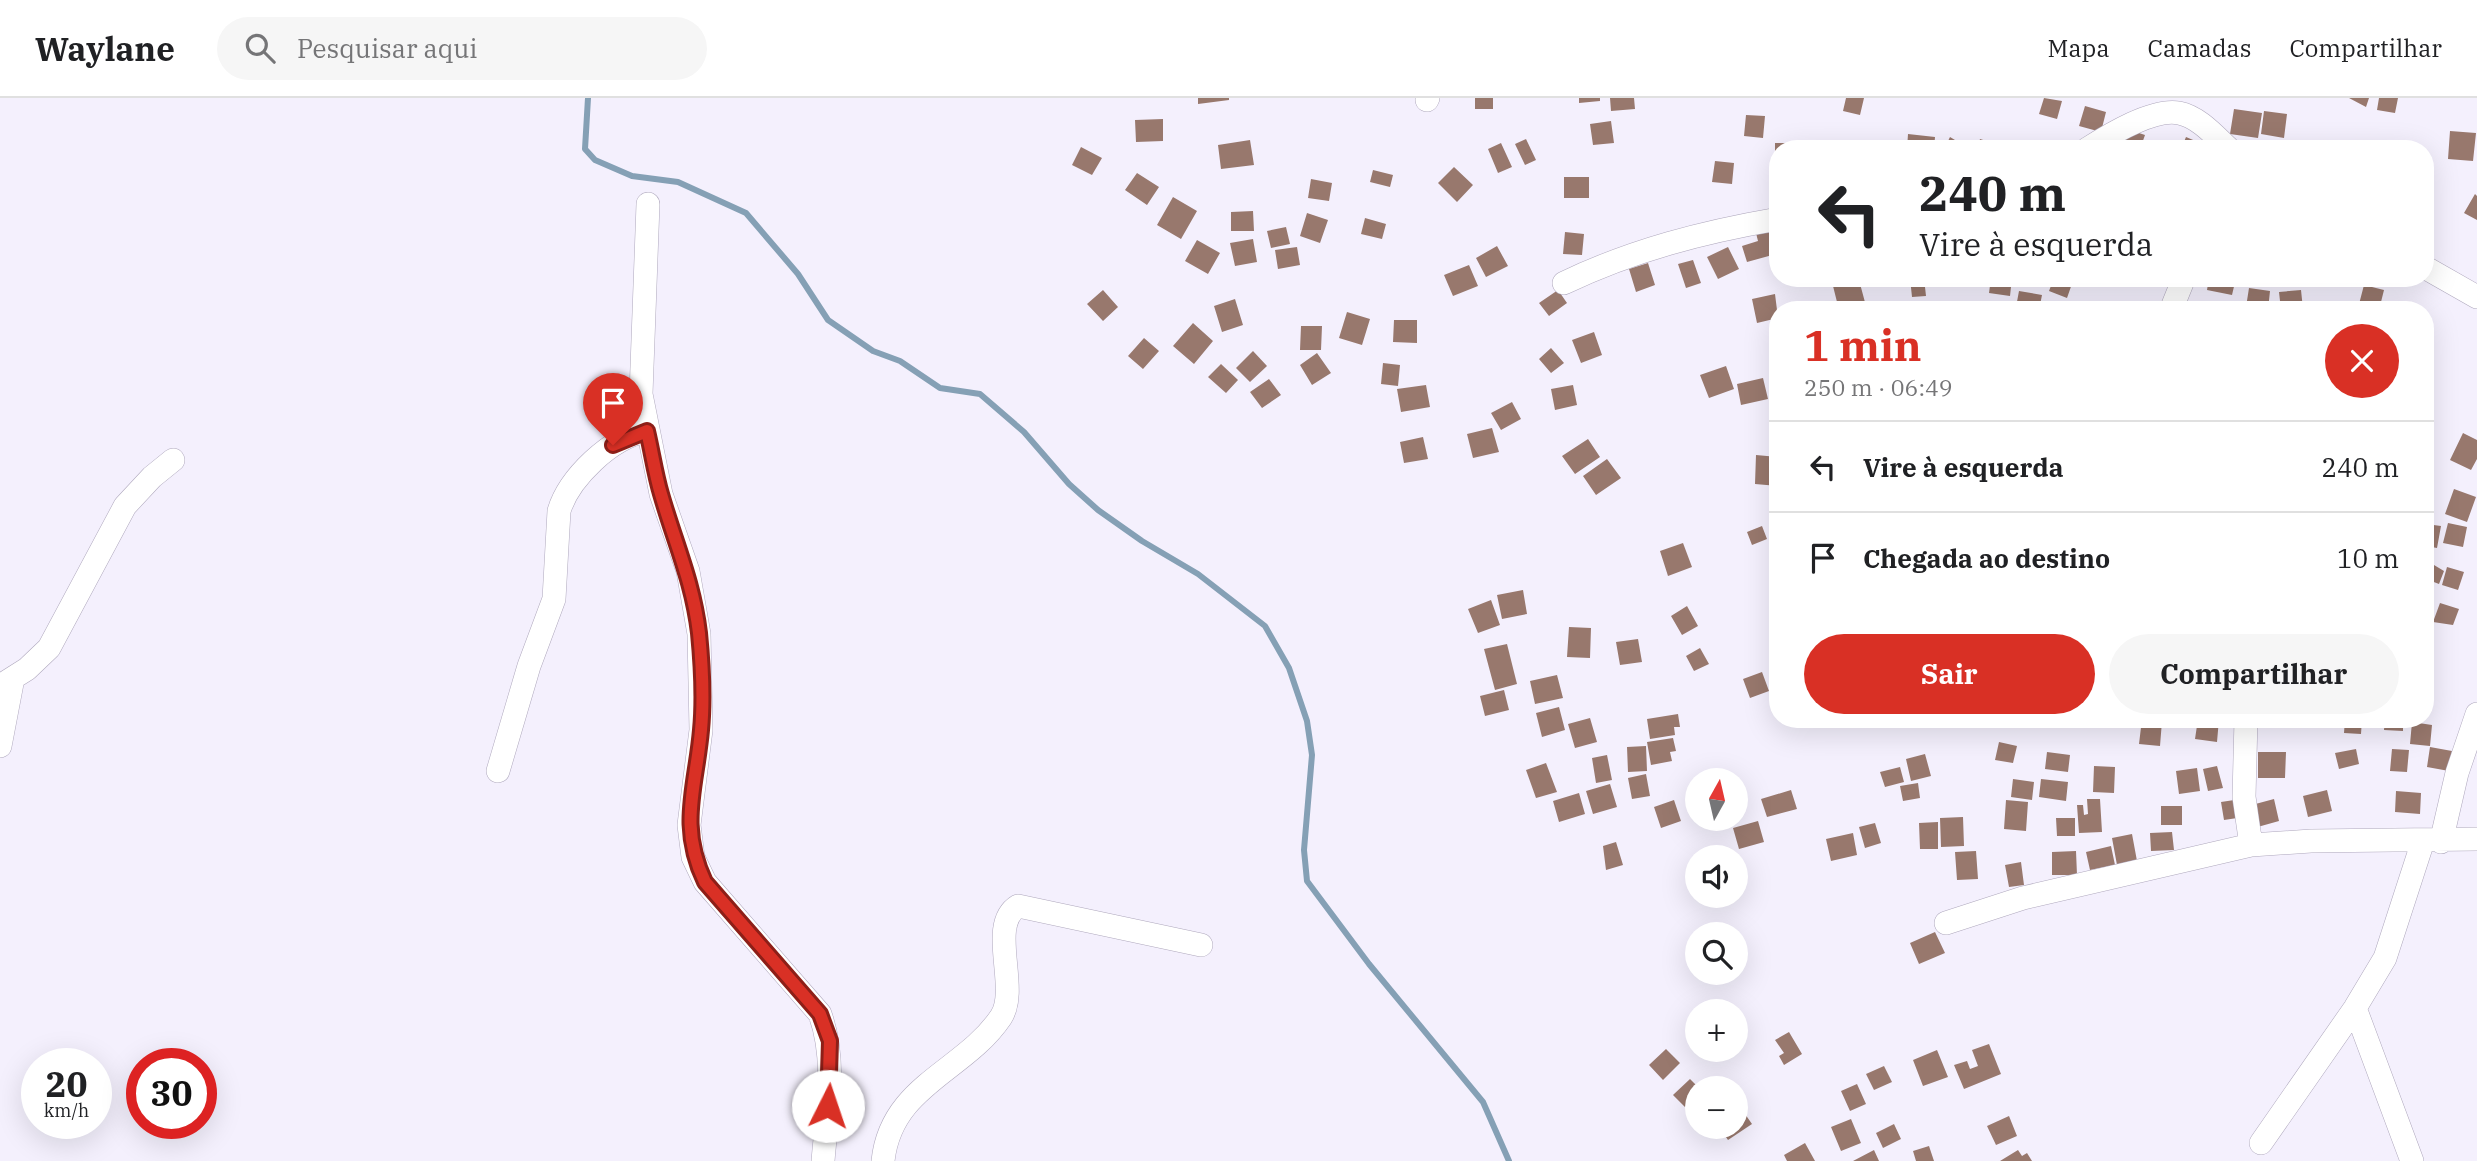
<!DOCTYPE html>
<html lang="pt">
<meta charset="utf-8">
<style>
body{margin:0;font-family:"IBM Plex Serif",serif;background:#f6f6f6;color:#202124;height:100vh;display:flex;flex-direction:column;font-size:26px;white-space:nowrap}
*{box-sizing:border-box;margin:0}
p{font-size:23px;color:#757577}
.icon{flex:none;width:38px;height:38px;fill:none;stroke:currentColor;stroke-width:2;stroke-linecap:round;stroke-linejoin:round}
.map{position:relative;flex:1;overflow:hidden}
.details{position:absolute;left:1769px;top:203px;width:665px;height:427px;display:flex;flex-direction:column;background:#fff;border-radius:28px;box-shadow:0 7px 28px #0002}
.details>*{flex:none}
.banner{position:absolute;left:1769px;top:42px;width:665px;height:147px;border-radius:28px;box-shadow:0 7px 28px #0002;background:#fff;color:#202124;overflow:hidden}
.needle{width:46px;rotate:8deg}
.buttons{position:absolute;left:1685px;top:670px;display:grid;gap:14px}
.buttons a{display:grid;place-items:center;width:63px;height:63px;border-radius:50%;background:#fff;box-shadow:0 7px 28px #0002;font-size:35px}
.speed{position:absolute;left:21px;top:950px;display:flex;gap:14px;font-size:35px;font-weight:700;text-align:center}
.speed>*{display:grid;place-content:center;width:91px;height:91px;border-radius:50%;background:#fff;box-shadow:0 7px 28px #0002;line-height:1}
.speed small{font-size:18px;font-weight:400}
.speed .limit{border:10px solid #d22;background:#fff;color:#111}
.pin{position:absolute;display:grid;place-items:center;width:60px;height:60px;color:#fff;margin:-72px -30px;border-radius:50% 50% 50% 0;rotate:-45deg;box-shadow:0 0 7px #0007}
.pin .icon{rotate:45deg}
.me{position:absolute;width:77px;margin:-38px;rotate:4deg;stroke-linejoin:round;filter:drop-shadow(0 0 5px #0008)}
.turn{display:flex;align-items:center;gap:24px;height:147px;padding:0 35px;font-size:32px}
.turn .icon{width:91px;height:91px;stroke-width:2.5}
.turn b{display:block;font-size:49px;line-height:60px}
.round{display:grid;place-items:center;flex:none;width:74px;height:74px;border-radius:37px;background:#f6f6f6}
.summary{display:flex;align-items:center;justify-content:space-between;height:119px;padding:0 35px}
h1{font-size:42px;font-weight:700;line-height:52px;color:#d93025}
.button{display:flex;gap:14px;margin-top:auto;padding:14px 35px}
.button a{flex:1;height:80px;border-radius:42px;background:#d93025;color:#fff;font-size:28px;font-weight:700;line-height:80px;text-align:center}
.button a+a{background:#f6f6f6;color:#202124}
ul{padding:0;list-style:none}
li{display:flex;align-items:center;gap:21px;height:91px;padding:0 35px;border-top:2px solid #e0e0e0}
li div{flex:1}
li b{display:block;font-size:26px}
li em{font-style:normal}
header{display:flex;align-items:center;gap:42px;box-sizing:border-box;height:98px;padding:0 35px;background:#fff;border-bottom:2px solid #e0e0e0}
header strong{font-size:33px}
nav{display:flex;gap:38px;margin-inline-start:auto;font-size:24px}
.search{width:490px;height:63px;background:#f6f6f6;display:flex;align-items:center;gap:18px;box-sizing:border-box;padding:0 24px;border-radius:38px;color:#757577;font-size:26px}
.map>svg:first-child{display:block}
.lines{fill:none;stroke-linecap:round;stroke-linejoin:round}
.stream{stroke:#85a0b5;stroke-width:6}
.building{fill:#98786d}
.minor-casing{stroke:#afa8bd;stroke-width:24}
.minor{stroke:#fff;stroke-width:23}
.route-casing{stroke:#8d1f18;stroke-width:18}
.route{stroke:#d93025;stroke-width:12}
</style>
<header>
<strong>Waylane</strong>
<div class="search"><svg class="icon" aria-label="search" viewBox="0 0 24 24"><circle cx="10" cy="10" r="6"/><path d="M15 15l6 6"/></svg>Pesquisar aqui</div>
<nav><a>Mapa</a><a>Camadas</a><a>Compartilhar</a></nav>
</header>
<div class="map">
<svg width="2477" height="1063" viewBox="0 0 2477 1063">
<rect width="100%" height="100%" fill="#f4f0fd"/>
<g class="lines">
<!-- stream -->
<path class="stream" d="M588 0 585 51 595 62 632 78 678 84 746 115 798 176 828 222 873 253 900 263 940 290 980 296 1024 334 1069 386 1098 412 1142 443 1198 476 1265 528 1289 570 1307 623 1312 657 1304 752 1307 783 1369 866 1483 1004 1509 1063"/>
</g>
<!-- building -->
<path class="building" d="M1198 0H1229V2L1198 6Z
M1475 0H1493V11H1475Z
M1579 0H1600V3L1579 5Z
M1610 0H1634L1635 11 1611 13Z
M1846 0H1864L1860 17 1843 13Z
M2044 0 2062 3 2057 21 2039 16Z
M2349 0H2369L2366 9Z
M2379 0H2398L2395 15 2377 12Z
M2085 8 2106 14 2101 34 2079 28Z
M2234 11 2262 15 2258 40 2230 36Z
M2264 13 2287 16 2284 40 2261 36Z
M1746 17 1765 18 1763 40 1744 38Z
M1163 21V43L1136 44 1135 22Z
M1611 23 1614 45 1593 47 1590 26Z
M2127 31 2145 37 2140 51 2122 48Z
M2450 33 2476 35 2473 63 2448 61Z
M1908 36 1935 39 1934 51H1907Z
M1950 39 1970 51H1944Z
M2186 39 2205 47 2203 51H2181Z
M1526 41 1536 62 1525 67 1515 46Z
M1980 41 1999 47 1997 51H1977Z
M1250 42 1254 67 1221 71 1218 47Z
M1501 45 1512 69 1498 75 1488 51Z
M1775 45H1789V51H1778V63H1775Z
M1081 49 1102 60 1092 77 1072 67Z
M1715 63 1734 65 1732 86 1712 84Z
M1454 69 1473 87 1457 104 1438 85Z
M1373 72 1393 77 1390 89 1370 84Z
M1137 75 1159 89 1147 107 1125 92Z
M1564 79H1589V100H1564Z
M1311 81 1332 85 1329 103 1308 100Z
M2475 96 2477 98V122L2464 115Z
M1173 99 1197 113 1181 141 1157 127Z
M1253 113 1254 133H1231V114Z
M1307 115 1328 122 1320 145 1300 138Z
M1365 120 1386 126 1382 141 1361 136Z
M1768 127 1776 156 1747 164 1742 148 1758 143 1755 131Z
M1286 129 1290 146 1271 150 1267 133Z
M1565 134 1584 136 1582 157 1563 156Z
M1253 141 1257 164 1235 168 1230 145Z
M1197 142 1220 155 1208 176 1185 163Z
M1497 148 1508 168 1486 179 1476 160Z
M1297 149 1300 167 1278 171 1275 152Z
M1728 149 1739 171 1718 181 1707 159Z
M1693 162 1701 185 1686 190 1678 166Z
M1648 165 1655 187 1636 194 1629 171Z
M1469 167 1478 188 1453 198 1444 177Z
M1910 180H1924L1926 198 1912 199Z
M1991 180H2012L2010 198 1989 195Z
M2054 180H2074L2067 200 2049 193Z
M2209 180H2236L2232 197 2207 192Z
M2296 180H2323L2324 186 2297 189Z
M1859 182 1866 208 1839 212 1833 188Z
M2364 187 2384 192 2379 212 2358 210Z
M2249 190 2270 193 2268 212 2246 209Z
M1103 192 1118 209 1103 223 1087 206Z
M1558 192 1567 205 1549 218 1539 205Z
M2301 192 2303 211 2281 212 2279 194Z
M2019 193 2042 197 2039 212 2016 209Z
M1775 196 1778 220 1757 225 1752 201Z
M1235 201 1243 227 1222 234 1214 208Z
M1347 214 1370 221 1362 247 1339 240Z
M1394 222H1417V245L1393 244Z
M1193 225 1213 243 1194 266 1173 248Z
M1301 228H1322L1321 252H1300Z
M1594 234 1602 257 1581 265 1572 242Z
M1144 240 1159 253 1143 271 1128 258Z
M1551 250 1564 265 1551 275 1539 261Z
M1253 253 1267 268 1250 284 1236 270Z
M1317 255 1331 275 1312 287 1300 267Z
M1383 265 1400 267 1398 288 1381 286Z
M1221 266 1238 282 1226 295 1208 279Z
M1726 268 1734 291 1709 300 1700 277Z
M1778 277V302L1777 303 1771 279Z
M1763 280 1768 301 1741 307 1737 286Z
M1269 281 1281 297 1262 310 1250 294Z
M1426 287 1430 309 1401 314 1397 291Z
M1573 287 1577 307 1555 312 1551 291Z
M1512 304 1521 321 1501 332 1491 315Z
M1492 330 1499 354 1473 360 1467 336Z
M2463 335 2477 342V361L2471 372 2450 362Z
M1423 339 1428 361 1404 365 1400 344Z
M1588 341 1600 359 1575 376 1562 358Z
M1756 357 1778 359V388L1755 386Z
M1607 361 1621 380 1596 397 1583 378Z
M2454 391 2476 399 2467 424 2445 416Z
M2448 425 2467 429 2463 449 2443 445Z
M2426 426 2441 428 2437 450 2426 448Z
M1762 428 1767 441 1752 447 1747 434Z
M1683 445 1692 469 1668 478 1660 453Z
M2429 464 2444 473 2439 486 2426 481Z
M2447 469 2464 474 2458 492 2442 487Z
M1523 492 1527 516 1502 521 1497 497Z
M1491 502 1500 527 1478 535 1468 511Z
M2440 505 2459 511 2453 527 2433 524Z
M1687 508 1698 528 1682 537 1671 518Z
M1569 529 1591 530 1590 560 1567 559Z
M1638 541 1642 564 1620 567 1616 544Z
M1507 546 1517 586 1495 592 1484 551Z
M1700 550 1709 566 1694 573 1686 558Z
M1762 574 1769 593 1750 600 1743 581Z
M1557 577 1563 600 1535 606 1530 583Z
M1504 592 1509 612 1485 618 1480 598Z
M1559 609 1565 632 1542 639 1536 615Z
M1678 616 1680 629H1674L1675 637 1650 641 1647 621Z
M1590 620 1597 644 1575 650 1568 626Z
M2017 621H2041L2040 626 2017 625Z
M2045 621H2068V627L2045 626Z
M2142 621 2162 623 2160 648 2139 646Z
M2198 621H2219L2217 644 2195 641Z
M2345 621H2362L2361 636 2344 635Z
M2385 621H2403V633L2384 632Z
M2412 624 2432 627 2430 648 2410 646Z
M1673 640 1676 653 1670 654 1672 663 1651 667 1647 644Z
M1999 644 2017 648 2013 665 1995 662Z
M1646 648 1647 673 1628 674 1627 649Z
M2430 649 2452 653 2449 673 2427 669Z
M2356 651 2359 666 2339 671 2335 655Z
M2392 651 2409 652 2407 674 2390 673Z
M2047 654 2070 657 2068 674 2045 671Z
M2258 654H2286L2285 680H2258Z
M1925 656 1931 678 1911 683 1906 661Z
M1607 657 1612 682 1596 685 1592 660Z
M1546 665 1557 694 1536 700 1526 672Z
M2094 668 2115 669 2114 695 2093 694Z
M2217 668 2223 690 2208 693 2203 671Z
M1900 669 1904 684 1885 689 1880 674Z
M2197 670 2200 693 2179 696 2176 673Z
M1646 676 1650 698 1632 701 1628 680Z
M2013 681 2034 684 2032 702 2011 699Z
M2041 681 2068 684 2066 703 2039 699Z
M1918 685 1920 700 1903 703 1900 688Z
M1610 686 1617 709 1593 716 1586 693Z
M1791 692 1797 711 1767 719 1761 701Z
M2327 692 2332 713 2308 719 2303 698Z
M2396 693 2421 695 2420 716 2395 714Z
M1579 695 1585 716 1559 724 1553 703Z
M2087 701H2100L2102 734 2079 735 2077 707H2083L2084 717 2088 716Z
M2241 701 2244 719 2224 722 2221 704Z
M2274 701 2279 723 2254 730 2248 708Z
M1674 702 1681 723 1661 730 1654 709Z
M2006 702 2028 704 2026 733 2004 731Z
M2161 708H2182V727H2161Z
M1963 719 1964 748 1941 749 1940 720Z
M2056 720H2075V738H2057Z
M1758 723 1764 744 1739 751 1733 730Z
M1938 724V751H1920L1919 725Z
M1875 725 1881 745 1865 750 1859 729Z
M2172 734 2174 752 2151 753 2150 735Z
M1853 735 1857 757 1831 763 1826 741Z
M2132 736 2137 763 2117 767 2112 740Z
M1616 744 1623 767 1606 772 1603 748Z
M2111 748 2115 767 2090 772 2086 754Z
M1976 753 1978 781 1957 782 1955 754Z
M2076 753 2077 777H2052V754Z
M2021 764 2024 787 2009 789 2005 767Z
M1935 834 1945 855 1919 866 1910 845Z
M1789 934 1802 956 1784 967 1779 958 1784 955 1775 942Z
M1989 946 2001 976 1964 991 1954 967 1967 963 1970 971 1978 968 1972 952Z
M1666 951 1680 965 1663 982 1649 967Z
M1937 952 1948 979 1923 988 1913 962Z
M1884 968 1892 984 1874 992 1866 976Z
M1690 981 1698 989V998L1685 1009 1673 997Z
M1857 986 1866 1006 1850 1013 1841 993Z
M1738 1006 1752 1026 1728 1042 1719 1029H1736Z
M2009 1018 2017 1038 1996 1047 1987 1028Z
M1851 1021 1861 1045 1841 1053 1831 1029Z
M1894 1026 1901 1041 1883 1050 1876 1035Z
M1805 1045 1815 1063H1787L1784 1057Z
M1929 1048 1934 1063H1916L1913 1053Z
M1874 1052 1879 1063H1853Z
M2018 1052 2022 1058 2027 1055 2032 1063H2000Z"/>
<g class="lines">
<defs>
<path id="minor" d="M1427 2 1428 0
M2087 51C2109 37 2153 10 2179 15 2199 19 2215 38 2229 51
M648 106 641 296 661 396 688 473 699 536 701 632 689 727 693 759 705 784 820 916C837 964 827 1013 823 1063
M2426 170 2477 199
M1564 185C1633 152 1703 134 1778 121
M2171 212 2184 180
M0 588 27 571 49 550 125 408 152 379 173 362
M2246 621 2244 699 2251 747
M0 648 13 580
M498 673 529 568 554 501 559 413C569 380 611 339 647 333
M2441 744 2457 675 2477 616
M1946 825 2023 800 2251 747 2311 743 2477 741
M2355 910 2412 1063
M2261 1045 2355 910 2385 860 2423 743
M883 1063C891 987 964 974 1001 919 1020 890 987 827 1018 808L1201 847"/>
</defs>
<!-- minor casing -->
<use href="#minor" class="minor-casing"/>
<!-- minor -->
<use href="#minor" class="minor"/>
</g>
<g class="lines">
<defs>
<path id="route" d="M613 347 647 333C652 354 655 376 661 396 675 445 693 484 699 535 702 566 704 601 701 632 696 690 678 727 705 784L820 916 830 943 828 1008"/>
</defs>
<!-- route casing -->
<use href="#route" class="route-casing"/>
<!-- route -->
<use href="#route" class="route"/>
</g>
</svg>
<div class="buttons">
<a><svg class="needle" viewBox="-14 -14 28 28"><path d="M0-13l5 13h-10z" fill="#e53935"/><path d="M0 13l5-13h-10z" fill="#757577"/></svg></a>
<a><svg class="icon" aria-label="sound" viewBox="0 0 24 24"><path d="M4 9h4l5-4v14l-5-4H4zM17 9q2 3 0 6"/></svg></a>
<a><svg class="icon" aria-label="search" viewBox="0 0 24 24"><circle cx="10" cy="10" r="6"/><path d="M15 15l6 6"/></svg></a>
<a>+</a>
<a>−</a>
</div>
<div class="speed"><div>20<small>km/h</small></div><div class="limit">30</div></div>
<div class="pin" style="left:613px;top:347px;background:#d93025"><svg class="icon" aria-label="arrive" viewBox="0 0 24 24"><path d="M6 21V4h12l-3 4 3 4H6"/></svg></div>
<svg class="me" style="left:828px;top:1008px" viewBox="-20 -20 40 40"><circle r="19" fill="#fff"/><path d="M0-13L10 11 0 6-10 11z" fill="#d93025"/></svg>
<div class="banner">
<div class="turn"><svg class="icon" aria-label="left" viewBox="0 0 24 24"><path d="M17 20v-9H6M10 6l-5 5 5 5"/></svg><div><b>240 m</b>Vire à esquerda</div></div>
</div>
<section class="details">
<div class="summary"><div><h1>1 min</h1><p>250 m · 06:49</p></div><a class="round" style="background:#d93025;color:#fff"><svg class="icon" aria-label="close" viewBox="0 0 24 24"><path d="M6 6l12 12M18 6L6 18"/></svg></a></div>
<ul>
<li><svg class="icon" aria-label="left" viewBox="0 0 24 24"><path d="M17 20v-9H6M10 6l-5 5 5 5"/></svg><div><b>Vire à esquerda</b></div><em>240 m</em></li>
<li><svg class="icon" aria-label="arrive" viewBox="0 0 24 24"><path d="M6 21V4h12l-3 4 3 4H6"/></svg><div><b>Chegada ao destino</b></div><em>10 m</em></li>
</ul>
<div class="button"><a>Sair</a><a>Compartilhar</a></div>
</section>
</div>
